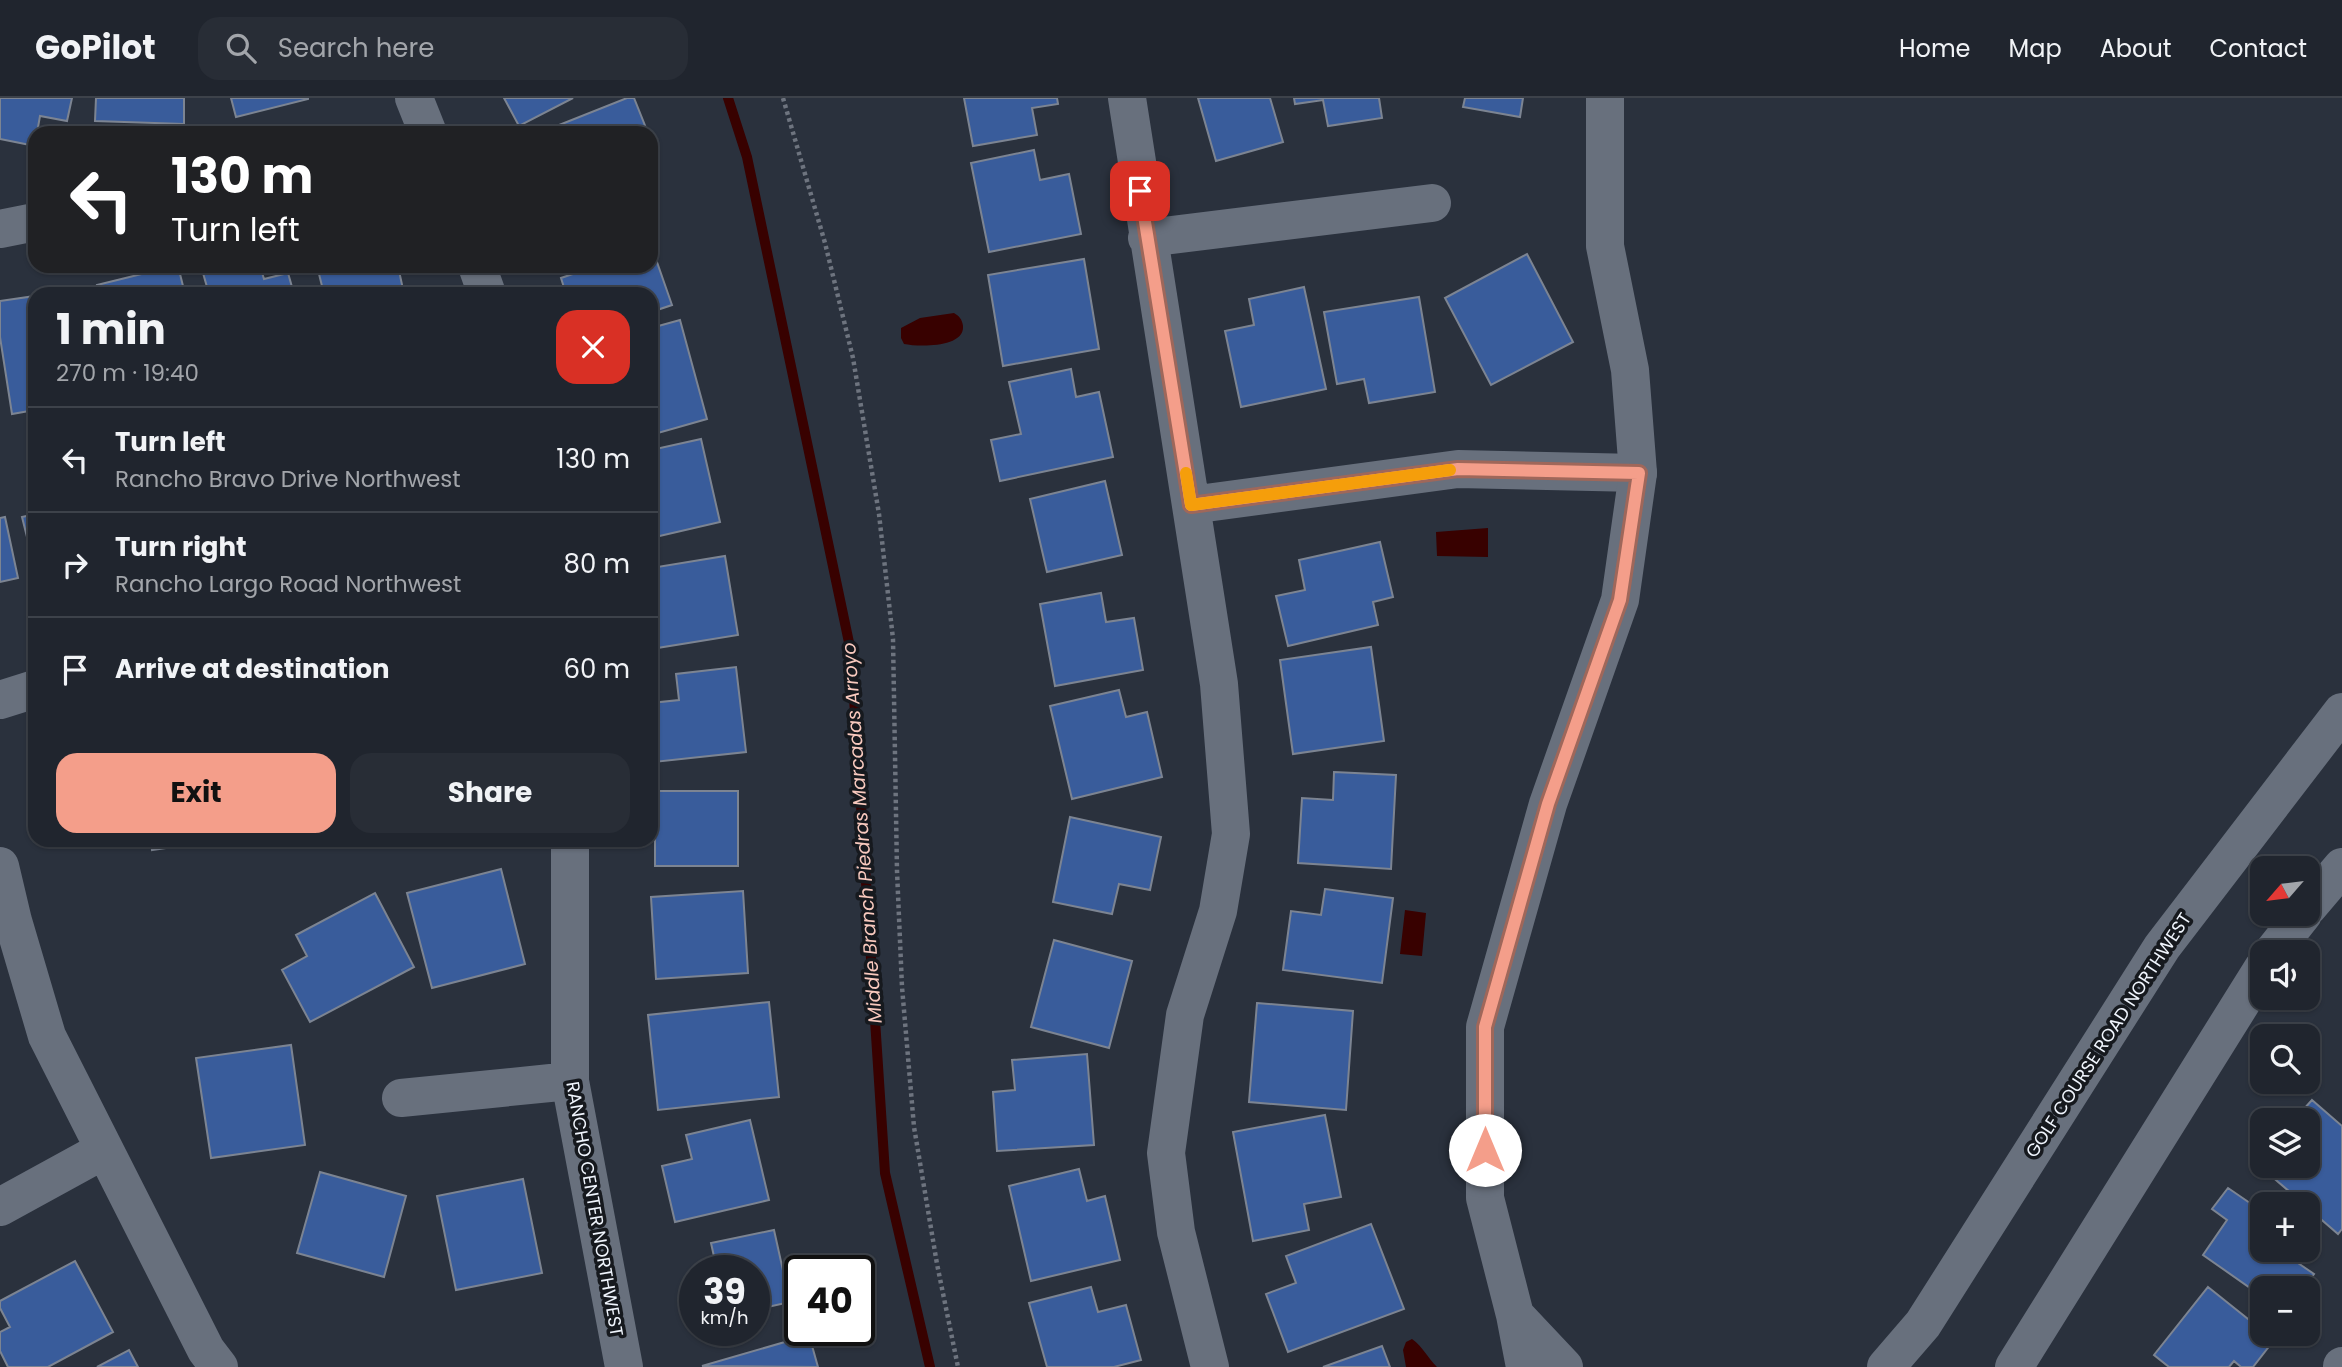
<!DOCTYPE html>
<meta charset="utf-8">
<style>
body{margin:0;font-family:Poppins,sans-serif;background:#282d36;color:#f1f3f6;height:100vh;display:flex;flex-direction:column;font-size:26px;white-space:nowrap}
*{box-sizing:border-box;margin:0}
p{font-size:23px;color:#a2a5aa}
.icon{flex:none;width:38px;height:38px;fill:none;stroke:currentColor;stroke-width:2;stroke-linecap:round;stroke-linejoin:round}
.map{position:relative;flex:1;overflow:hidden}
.panel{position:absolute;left:28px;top:189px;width:630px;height:560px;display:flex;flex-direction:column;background:#20252e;border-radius:21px;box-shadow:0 2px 5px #0004,0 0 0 2px #3d424a}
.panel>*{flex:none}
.banner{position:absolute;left:28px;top:28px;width:630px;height:147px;border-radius:21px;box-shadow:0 2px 5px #0004,0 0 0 2px #3d424a;background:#202124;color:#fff;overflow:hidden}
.needle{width:46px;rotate:242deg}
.buttons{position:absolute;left:2250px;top:758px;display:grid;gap:14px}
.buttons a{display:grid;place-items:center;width:70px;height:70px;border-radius:14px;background:#20252e;box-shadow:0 2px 5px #0004,0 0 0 2px #3d424a;font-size:35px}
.speed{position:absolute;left:679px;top:1157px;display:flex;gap:14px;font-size:35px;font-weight:700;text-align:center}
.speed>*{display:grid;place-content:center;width:91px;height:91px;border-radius:50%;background:#20252e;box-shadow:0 2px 5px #0004,0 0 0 2px #3d424a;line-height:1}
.speed small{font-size:18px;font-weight:400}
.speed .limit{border:4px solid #111;border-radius:10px;background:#fff;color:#111}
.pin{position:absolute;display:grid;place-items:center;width:60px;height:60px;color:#fff;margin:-30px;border-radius:14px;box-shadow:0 4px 10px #0006}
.me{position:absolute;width:77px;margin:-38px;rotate:0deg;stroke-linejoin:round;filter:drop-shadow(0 0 5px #0008)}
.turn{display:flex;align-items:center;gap:24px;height:147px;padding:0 28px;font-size:32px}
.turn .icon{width:91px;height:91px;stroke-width:2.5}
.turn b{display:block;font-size:49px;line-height:60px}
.round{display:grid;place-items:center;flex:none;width:74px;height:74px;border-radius:21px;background:#282d36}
.head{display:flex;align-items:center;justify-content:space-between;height:119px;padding:0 28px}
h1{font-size:42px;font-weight:700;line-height:52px}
.cta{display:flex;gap:14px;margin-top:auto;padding:14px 28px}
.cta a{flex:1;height:80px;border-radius:21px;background:#f49e8a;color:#111;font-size:28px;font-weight:700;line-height:80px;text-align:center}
.cta a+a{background:#282d36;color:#f1f3f6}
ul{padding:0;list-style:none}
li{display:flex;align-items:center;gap:21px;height:105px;padding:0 28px;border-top:2px solid #3d424a}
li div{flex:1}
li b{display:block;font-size:26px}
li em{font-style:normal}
header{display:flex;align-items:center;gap:42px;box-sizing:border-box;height:98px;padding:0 35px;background:#20252e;border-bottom:2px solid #3d424a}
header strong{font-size:33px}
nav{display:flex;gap:38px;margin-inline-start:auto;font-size:24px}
.search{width:490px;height:63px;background:#282d36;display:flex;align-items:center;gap:18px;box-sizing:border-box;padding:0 24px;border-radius:21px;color:#a2a5aa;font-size:26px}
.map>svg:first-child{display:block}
.water{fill:#380100}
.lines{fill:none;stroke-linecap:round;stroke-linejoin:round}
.stream{stroke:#380100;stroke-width:10}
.building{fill:#395c9b;stroke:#7c8492;stroke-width:2}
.path{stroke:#6e747f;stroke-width:4.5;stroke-dasharray:3.5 3.5;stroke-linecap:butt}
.street{stroke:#68707d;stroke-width:38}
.secondary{stroke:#68707d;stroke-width:38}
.route-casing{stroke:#9f675a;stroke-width:18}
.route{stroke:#f49e8a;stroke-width:12}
.slow{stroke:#f59e0b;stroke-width:12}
.labels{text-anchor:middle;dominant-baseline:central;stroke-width:7;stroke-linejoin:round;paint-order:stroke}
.street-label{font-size:18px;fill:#f0f5fd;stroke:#16191e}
.water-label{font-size:19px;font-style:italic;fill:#f8c9be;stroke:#16191e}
</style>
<header>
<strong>GoPilot</strong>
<div class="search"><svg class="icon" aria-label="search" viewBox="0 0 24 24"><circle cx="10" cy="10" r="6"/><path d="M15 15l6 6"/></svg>Search here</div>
<nav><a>Home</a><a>Map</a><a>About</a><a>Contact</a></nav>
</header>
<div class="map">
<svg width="2342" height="1269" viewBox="0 0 2342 1269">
<rect width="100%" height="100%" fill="#2a313d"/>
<!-- water -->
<path class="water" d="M954 215C959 218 962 221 963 228 965 250 919 249 904 246L901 240V230L920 220Z
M1488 430V459L1437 458 1436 434Z
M1405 812 1426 815 1422 858 1400 856Z
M1412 1241C1423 1249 1427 1259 1437 1269H1406L1403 1252 1406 1244Z"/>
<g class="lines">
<!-- stream -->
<path class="stream" d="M728 0 747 59 851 554 885 1075 930 1269"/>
</g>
<!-- building -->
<path class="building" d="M0 0H72L67 23 40 18 37 35H35V48L0 41Z
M96 0H184V26L95 23Z
M231 0H308V1L236 19Z
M504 0H573L519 28Z
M627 0H634L648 35H539Z
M964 0H1057L1058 6 1032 10 1037 37 973 48Z
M1198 0H1270L1283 44 1216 63Z
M1294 0H1379L1382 20 1328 28 1323 2 1295 6Z
M1465 0H1523L1520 19 1463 9Z
M651 42 658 59 651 62Z
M1034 52 1040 82 1069 76 1081 136 989 154 971 65Z
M651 147 672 207 651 214V196H566L561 180 582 173 580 168H651Z
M1527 156 1573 244 1491 287 1445 200Z
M1084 161 1099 251 1003 268 988 177Z
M174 168H178L185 196H99L97 187Z
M201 168H260L264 181 288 175 294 196H209Z
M317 168H372L373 170 398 168 404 196H324Z
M1304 189 1326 291 1241 309 1225 233 1254 227 1249 201Z
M76 191 77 196H47Z
M35 198V312L12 316 0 239V203Z
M1419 199 1435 294 1369 305 1364 281 1337 286 1324 214Z
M680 222 707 321 651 337V230Z
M1071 271 1076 299 1099 294 1113 359 1000 383 991 342 1021 336 1009 284Z
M701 341 720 424 651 440V352Z
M1105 383 1122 457 1047 474 1030 401Z
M35 416V471L22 419Z
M5 419 18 480 0 484V420Z
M1380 444 1393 499 1373 504 1378 527 1288 548 1276 498 1305 492 1299 462Z
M725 458 738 537 651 551V470Z
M1101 495 1106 524 1134 520 1143 572 1055 588 1040 506Z
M1371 549 1384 643 1293 656 1280 562Z
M736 569 746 654 654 664 651 605 679 602 676 576Z
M1119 592 1126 619 1147 614 1162 679 1072 701 1050 608Z
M1334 674 1396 677 1391 771 1298 765 1302 700 1333 702Z
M655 693H738V768H655Z
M1070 719 1161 739 1150 792 1119 786 1112 816 1053 804Z
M151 742H179L180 748 152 752Z
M501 771 525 866 432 890 407 795Z
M1325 791 1393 800 1382 885 1283 872 1291 813 1321 817Z
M743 793 748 875 656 881 651 799Z
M375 795 414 869 310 924 282 872 307 858 296 837Z
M1054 842 1132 863 1109 950 1031 929Z
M769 904 779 999 658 1012 648 917Z
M1257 905 1353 913 1346 1012 1249 1004Z
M291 947 305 1047 211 1060 196 960Z
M1087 956 1094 1047 997 1053 993 994 1015 992 1012 962Z
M2312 1002 2342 1028V1131L2338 1136 2308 1110V1106H2304L2256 1065 2263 1058V1068H2308V1022H2294Z
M1325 1017 1341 1099 1304 1106 1309 1132 1253 1143 1233 1034Z
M750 1022 769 1102 675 1124 662 1068 692 1061 686 1037Z
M1079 1071 1087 1103 1105 1098 1120 1162 1031 1183 1009 1088Z
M320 1074 406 1098 384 1179 297 1155Z
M523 1081 542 1175 456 1192 437 1098Z
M2228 1090 2263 1114V1152H2307L2298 1165 2314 1176 2304 1190H2263V1199L2203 1157 2227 1122 2212 1111Z
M1371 1126 1404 1211 1288 1254 1266 1196 1296 1185 1286 1158Z
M774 1132 790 1204 754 1212V1172H717L711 1145Z
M75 1163 113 1234 48 1269H8L0 1253V1234L10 1229 0 1210V1203Z
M695 1182V1213L688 1183Z
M1091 1189 1098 1214 1126 1207 1141 1262 1114 1269H1047L1029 1205Z
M2208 1189 2263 1233V1236L2274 1242 2253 1269H2241L2234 1263 2229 1269H2169L2154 1257Z
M699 1232H740L701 1240Z
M809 1237 818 1269 702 1268Z
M1382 1248 1390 1269H1323Z
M129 1252 138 1269H97Z"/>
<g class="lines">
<!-- path -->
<path class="path" d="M783 0 825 145 853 260 879 416 893 541 897 773 902 889 914 1029 937 1166 958 1269"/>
<!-- street -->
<path class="street" d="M414 0 428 35
M1127 0 1219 586 1231 736 1218 813 1185 917 1166 1055 1176 1134 1210 1269
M0 131 35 124
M1147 140 1432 105
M477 168 487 196
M1191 407 1458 371 1638 375
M0 602 35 591
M570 742V983L624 1269
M0 768 13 823 47 938 206 1252 219 1269
M401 1000 570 983
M0 1109 104 1052
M2342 1269V1268"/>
<!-- secondary -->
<path class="secondary" d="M2308 809 2342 769
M2273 854 2303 816
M1515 1217 1564 1269
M1525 1269 1515 1217 1485 1100V929L1548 706 1620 502 1638 375 1630 272 1605 148V0
M1886 1269 1923 1226 2162 849 2342 614
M2014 1269 2263 870"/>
</g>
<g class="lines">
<defs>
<path id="route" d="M1140 93 1191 407 1458 371 1639 375 1620 502 1548 706 1485 929V1052"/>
</defs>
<!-- route casing -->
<use href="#route" class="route-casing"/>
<!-- route -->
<use href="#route" class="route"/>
<!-- slow -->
<path class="slow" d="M1186 375 1191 407 1450 372"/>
</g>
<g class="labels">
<!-- street labels -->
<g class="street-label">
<text transform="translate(2108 937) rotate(-57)">GOLF COURSE ROAD NORTHWEST</text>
<text transform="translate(595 1111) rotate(80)">RANCHO CENTER NORTHWEST</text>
</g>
<!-- water labels -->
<g class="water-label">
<text transform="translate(862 735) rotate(-94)">Middle Branch Piedras Marcadas Arroyo</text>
</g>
</g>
</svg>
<div class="buttons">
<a><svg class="needle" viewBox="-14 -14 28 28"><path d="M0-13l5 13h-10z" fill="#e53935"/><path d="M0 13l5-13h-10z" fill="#a2a5aa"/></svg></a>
<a><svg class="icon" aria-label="sound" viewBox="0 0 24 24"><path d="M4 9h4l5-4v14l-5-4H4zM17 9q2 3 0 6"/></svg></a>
<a><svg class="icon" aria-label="search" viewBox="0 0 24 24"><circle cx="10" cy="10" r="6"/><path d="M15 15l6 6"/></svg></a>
<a><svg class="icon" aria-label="layers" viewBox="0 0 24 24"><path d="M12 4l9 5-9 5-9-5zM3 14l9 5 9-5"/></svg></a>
<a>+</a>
<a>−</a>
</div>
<div class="speed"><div>39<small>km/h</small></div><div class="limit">40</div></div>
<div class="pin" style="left:1140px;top:93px;background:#d93025"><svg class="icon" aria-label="arrive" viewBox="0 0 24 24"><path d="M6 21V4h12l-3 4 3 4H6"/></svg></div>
<svg class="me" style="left:1485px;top:1052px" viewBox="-20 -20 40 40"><circle r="19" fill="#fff"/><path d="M0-13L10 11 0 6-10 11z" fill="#f49e8a"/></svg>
<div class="banner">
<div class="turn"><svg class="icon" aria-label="left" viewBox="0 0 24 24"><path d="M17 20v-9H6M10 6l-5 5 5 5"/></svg><div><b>130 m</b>Turn left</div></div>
</div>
<section class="panel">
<div class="head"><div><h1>1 min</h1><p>270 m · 19:40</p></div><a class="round" style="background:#d93025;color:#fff"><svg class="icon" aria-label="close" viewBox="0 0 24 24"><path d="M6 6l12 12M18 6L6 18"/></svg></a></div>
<ul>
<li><svg class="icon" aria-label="left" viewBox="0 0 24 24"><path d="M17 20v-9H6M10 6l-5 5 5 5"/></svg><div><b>Turn left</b><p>Rancho Bravo Drive Northwest</p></div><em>130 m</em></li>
<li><svg class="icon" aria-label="right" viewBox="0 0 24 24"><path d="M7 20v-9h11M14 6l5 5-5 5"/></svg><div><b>Turn right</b><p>Rancho Largo Road Northwest</p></div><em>80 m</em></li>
<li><svg class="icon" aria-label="arrive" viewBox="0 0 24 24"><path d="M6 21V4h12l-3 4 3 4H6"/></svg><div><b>Arrive at destination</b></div><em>60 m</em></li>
</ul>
<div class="cta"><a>Exit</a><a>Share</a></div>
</section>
</div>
